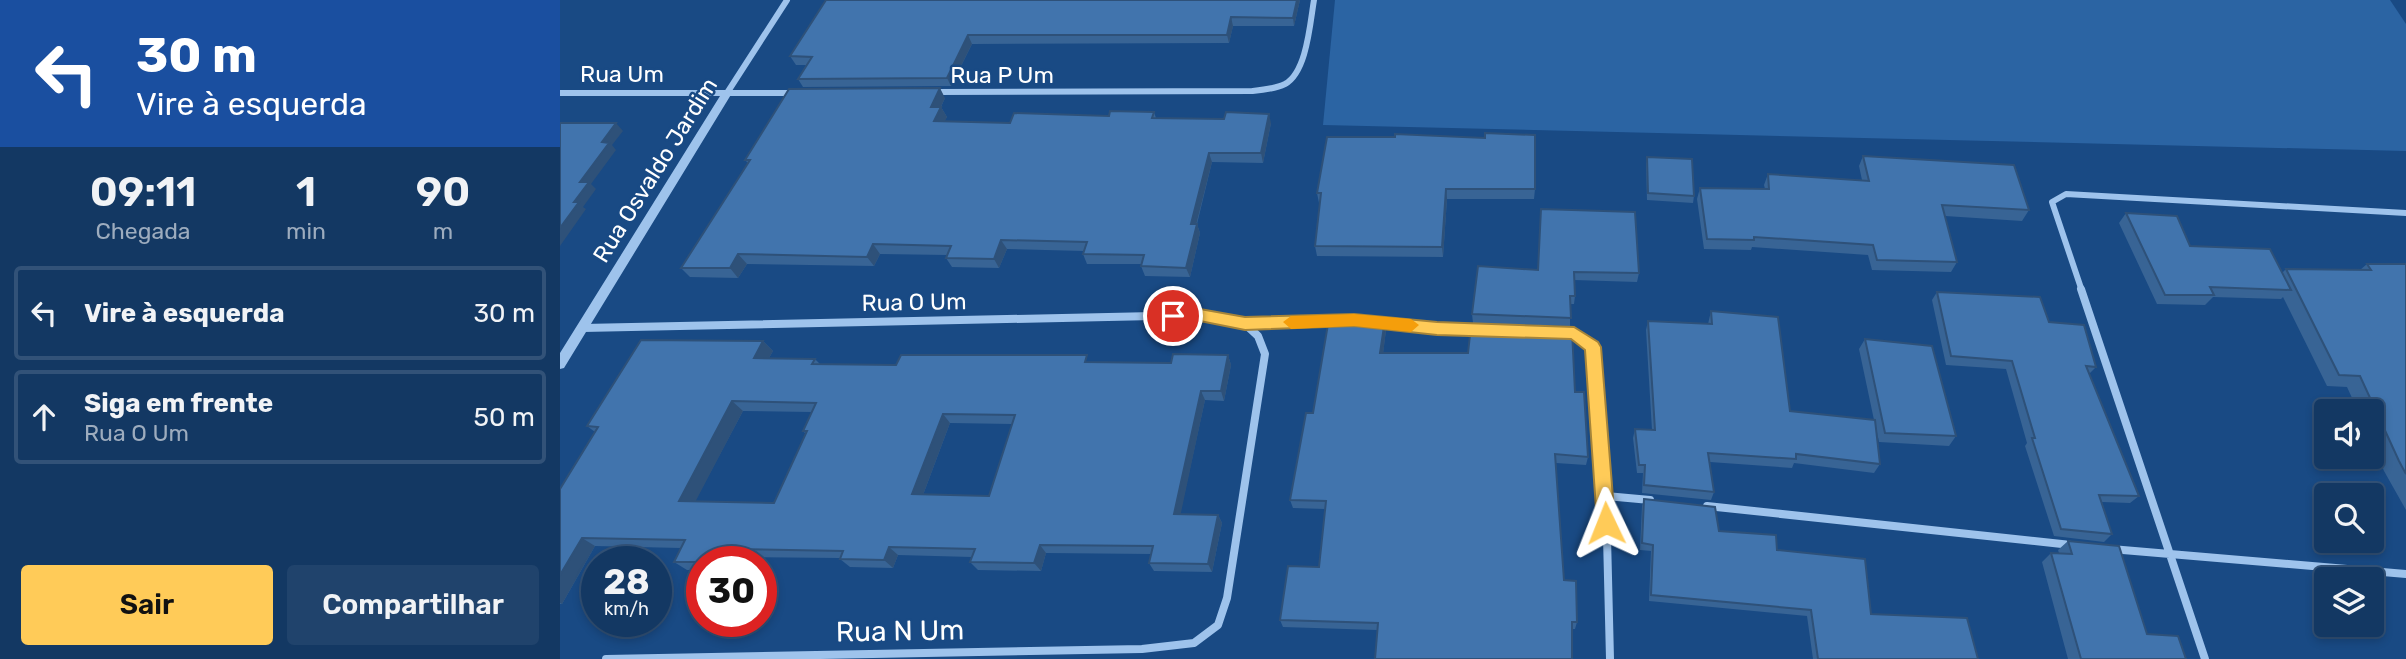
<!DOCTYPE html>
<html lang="pt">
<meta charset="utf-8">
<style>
body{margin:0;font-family:Rubik,sans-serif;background:#20436c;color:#f1f3f6;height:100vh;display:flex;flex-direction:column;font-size:26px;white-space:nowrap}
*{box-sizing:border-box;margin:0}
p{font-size:23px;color:#9dacbe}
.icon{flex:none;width:38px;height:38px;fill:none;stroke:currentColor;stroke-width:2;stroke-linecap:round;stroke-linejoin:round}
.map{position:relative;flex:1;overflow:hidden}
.panel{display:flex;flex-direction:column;background:#133863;width:560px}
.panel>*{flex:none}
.banner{background:#1a4fa0;color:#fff;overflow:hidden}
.tools{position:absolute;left:1754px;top:399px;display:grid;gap:14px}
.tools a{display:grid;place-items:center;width:70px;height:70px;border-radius:7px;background:#133863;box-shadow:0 4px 10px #0003,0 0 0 2px #325278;font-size:35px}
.speed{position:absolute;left:21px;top:546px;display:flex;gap:14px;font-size:35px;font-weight:700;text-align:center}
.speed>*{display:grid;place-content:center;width:91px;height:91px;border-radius:50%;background:#133863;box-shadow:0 4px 10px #0003,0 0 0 2px #325278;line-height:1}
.speed small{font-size:18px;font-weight:400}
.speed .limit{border:10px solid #d22;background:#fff;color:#111}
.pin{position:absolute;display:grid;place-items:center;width:60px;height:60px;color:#fff;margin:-30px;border:4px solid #fff;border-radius:50%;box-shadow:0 2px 7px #0007}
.me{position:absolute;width:77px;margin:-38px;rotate:358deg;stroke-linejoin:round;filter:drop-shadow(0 0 5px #0008)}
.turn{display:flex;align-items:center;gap:24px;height:147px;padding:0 21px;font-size:32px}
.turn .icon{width:91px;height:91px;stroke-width:2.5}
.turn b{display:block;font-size:49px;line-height:60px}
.eta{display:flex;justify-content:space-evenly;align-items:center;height:119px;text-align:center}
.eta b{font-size:42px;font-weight:600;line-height:49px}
.button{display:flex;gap:14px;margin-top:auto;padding:14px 21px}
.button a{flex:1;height:80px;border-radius:7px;background:#ffcb58;color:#111;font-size:28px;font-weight:600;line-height:80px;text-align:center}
.button a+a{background:#20436c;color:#f1f3f6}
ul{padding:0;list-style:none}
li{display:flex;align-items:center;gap:21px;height:94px;margin:0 14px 10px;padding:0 7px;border:4px solid #325278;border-radius:7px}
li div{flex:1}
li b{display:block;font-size:26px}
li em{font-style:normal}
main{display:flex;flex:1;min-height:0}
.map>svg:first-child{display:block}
.green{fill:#2b64a3}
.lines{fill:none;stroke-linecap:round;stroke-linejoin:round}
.minor-far1{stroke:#9ec3ec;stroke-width:6}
.minor{stroke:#9ec3ec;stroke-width:8}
.tertiary{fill:#9ec3ec;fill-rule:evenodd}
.wall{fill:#386495;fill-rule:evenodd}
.shaded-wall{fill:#2e5179}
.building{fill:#4174ad;stroke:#2e5179;stroke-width:2;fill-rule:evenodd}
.route{fill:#ffcb58;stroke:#a68439;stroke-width:2}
.slow{fill:#f59e0b}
.labels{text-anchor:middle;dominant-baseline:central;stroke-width:5;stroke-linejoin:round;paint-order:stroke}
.street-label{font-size:23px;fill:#fff;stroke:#194a84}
.near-street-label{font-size:28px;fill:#fff;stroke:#194a84}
</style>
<main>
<section class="panel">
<div class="banner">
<div class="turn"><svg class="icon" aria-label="left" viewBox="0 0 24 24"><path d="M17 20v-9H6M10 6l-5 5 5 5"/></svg><div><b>30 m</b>Vire à esquerda</div></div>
</div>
<div class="eta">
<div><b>09:11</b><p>Chegada</p></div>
<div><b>1</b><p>min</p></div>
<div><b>90</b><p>m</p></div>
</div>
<ul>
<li><svg class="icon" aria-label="left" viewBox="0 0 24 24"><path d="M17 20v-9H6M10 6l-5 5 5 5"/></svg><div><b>Vire à esquerda</b></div><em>30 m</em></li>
<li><svg class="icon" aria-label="ahead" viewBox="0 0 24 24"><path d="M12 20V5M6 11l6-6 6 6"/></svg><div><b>Siga em frente</b><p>Rua O Um</p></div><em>50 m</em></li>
</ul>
<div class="button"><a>Sair</a><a>Compartilhar</a></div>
</section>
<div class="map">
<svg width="1846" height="659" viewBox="0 0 1846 659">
<rect width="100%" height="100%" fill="#194a84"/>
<!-- green -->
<path class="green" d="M775 0H1830L1846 24V151L763 125Z"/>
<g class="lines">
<!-- minor-far1 -->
<path class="minor-far1" d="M374 92 692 91C703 90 715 89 725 84 747 72 750 23 754 0
M167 93H236
M167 93 227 0
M1522 291 1492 202 1506 194 1846 213"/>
<!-- minor -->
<path class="minor" d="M1521 289 1645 659
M817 322 920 330
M23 328 640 315 685 324 777 320
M1006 333H1014L1033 347 1046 496 1050 659
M1046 496 1090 500
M1147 506 1511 545
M1551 549 1846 574
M46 659 582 649 634 643 658 625 667 598 705 354 698 336 685 324"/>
<!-- tertiary -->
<path class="tertiary" d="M0 90H167L172 93 4 368 0 369V353L160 96H0Z"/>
</g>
<!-- wall -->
<path class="wall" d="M266 0H740L734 26H673L669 43 412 44 391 86 243 87 238 79 246 65H236L230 56Z
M385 98 381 107 387 117 384 121 450 123 594 112 596 118 711 123 703 163 652 162 637 224 640 233 630 277 585 276 581 266V264H527L523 254 524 251 447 249 439 268 392 267 386 258 387 255 320 254 314 266 187 264 178 278 130 277 121 268 188 163 185 160Z
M767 137 975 189 974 199H887L883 257 757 256 755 246 760 203H759L757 193Z
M1303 156 1469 210 1462 221 1385 216 1397 262 1391 272 1312 270 1308 255 1192 247 1191 250 1144 249 1137 199 1140 188 1205 189 1204 185 1208 174 1302 180 1299 166Z
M1087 157 1134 196 1133 203 1087 200 1086 164Z
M1566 213 1630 246 1722 273 1726 269 1800 270 1807 264H1846V510L1824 471 1811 441V411H1798L1787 387 1767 386 1723 297 1721 299 1653 297 1645 305 1597 304 1559 223Z
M978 270 1079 273 1077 282 1014 280 1015 296 1014 304H1010V326L913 323 912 314Z
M1377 292 1489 322 1536 367 1529 374 1579 496 1570 503 1542 502 1552 534 1544 542 1494 536 1465 446 1467 443 1446 369 1386 365 1372 300Z
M1151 311 1230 411 1314 420 1299 349 1305 339 1396 436 1389 446 1319 442 1317 432 1320 464 1314 473 1234 463 1232 468 1150 462 1154 492 1151 500 1082 493 1083 473H1077L1073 438 1075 429 1092 430 1086 330 1088 321 1148 324Z
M825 320 826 330 823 353 1015 392 1028 457 1026 465 996 463 1004 580 1017 622 1015 629 817 630 723 627 720 620 759 567 765 509 733 508 730 500 753 413Z
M203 341 213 351 209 358 255 359 260 364 336 365 531 362 611 363 668 355 671 365 664 401 645 400 620 514 658 515 662 523 652 572 594 571 589 563 591 554 486 553 481 571 418 570 410 562 412 557 338 555 333 568 290 567 280 559V558L183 557 142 562V570H127L114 562 121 548 35 546 2 604H0V489L35 432 27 426ZM183 411 252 412 243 431 246 434 214 503 135 501ZM390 423 452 424 429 496 363 495Z
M1084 499 1159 531 1217 550 1311 614 1418 659H1253L1247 616 1089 601 1091 551 1080 550 1082 506Z
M1508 541 1587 634 1626 659H1508L1482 562 1491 553H1499L1498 550Z"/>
<!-- shaded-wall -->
<path class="shaded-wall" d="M737 0H740L734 26 733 18Z
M671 17 673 26 669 43 667 35Z
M408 35 412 44 391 86 387 78Z
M380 88 385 98 376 117 371 107Z
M381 107 387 117 380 131 374 121Z
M709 114 711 123 703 163 701 153Z
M56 123 63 131 52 145 56 150 31 184 36 189 23 207 26 209 0 246V228L20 182 42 142Z
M649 153 652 162 634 233 631 224Z
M886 189 887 199 883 257 882 247Z
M637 224 640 233 630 277 626 268Z
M441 240 447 249 439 268 434 259Z
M313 244 320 254 314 266 307 257Z
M178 254 187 264 178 278 170 268Z
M825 320 826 330 822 363 820 353Z
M203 341 213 351 204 367 194 358Z
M668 355 671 365 664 401 661 391Z
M641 391 645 400 619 522 614 514Z
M172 401 183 411 131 510 119 501Z
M383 414 390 423 360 503 352 494Z
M658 515 662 523 652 572 648 564Z
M22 538 35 546 2 604 0 603V575Z
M480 545 486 553 481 571 474 563Z
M329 547 338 555 333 568 324 560Z
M171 549 183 557 180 562H165Z"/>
<!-- building -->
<path class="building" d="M266 0H737L733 18 671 17 667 35H408L387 78 238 79 252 57 230 56Z
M380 88 371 107H381L374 121 450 123 454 113 549 116 550 111 594 112 592 118 664 119 666 112 709 114 701 153H649L631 224H637L626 268 581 266 584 255 523 254 527 242 441 240 434 259 386 258 391 246 313 244 307 257 178 254 170 268H121L190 160H185L229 89Z
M0 123H56L42 142 49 143 20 182H29L14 202H19L0 228Z
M925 133 975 135V189H886L882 247 755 246 761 193H757L767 137H835V134L925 138Z
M1303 156 1454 165 1469 210 1382 205 1397 262 1317 260 1313 245 1194 237V240L1147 239 1140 188 1209 189 1208 174 1309 181Z
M1087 157 1132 159 1134 196 1088 193Z
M981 209 1075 212 1079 273 1014 272 1015 296H1010L1011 318 912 314 918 266 978 270Z
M1566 213 1617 216 1630 246 1710 249 1731 290 1650 287 1654 295H1605Z
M1807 264H1846V474L1839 461 1800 376 1779 375 1726 269 1811 270Z
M1377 292 1480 297 1489 322 1524 325 1536 367 1526 366 1579 496 1539 495 1552 534 1501 529 1472 438H1475L1452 361 1391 356Z
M1151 311 1218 317 1230 411 1315 420 1320 464 1236 454V459L1148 453 1154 492 1084 485 1085 465H1079L1075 429 1095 430 1088 321 1152 324Z
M769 318 825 320 820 353H908L911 326 1012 330 1015 392H1024L1028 457 995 454 1004 580 1016 581 1017 622H1012V659H815L818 623 720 620 728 566 759 567 766 501 730 500 746 413H753Z
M1305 339 1372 346 1396 436 1325 433Z
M81 340 203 341 194 358 255 359 252 364 336 365 341 355H527L525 362 611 363 613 354 668 355 661 391H641L614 514 658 515 648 564 589 563 593 546 480 545 474 563 410 562 415 549 329 547 324 560 280 559 283 551 171 549 165 562H114L125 540 22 538 0 575V489L38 427 27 426ZM172 401 256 403 243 431H247L214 503 119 501ZM383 414 455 415 429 496 352 494Z
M1084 499 1155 507 1159 531 1216 535 1217 550 1305 559 1311 614 1407 618 1418 659H1258L1251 610 1091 595 1093 545 1082 543Z
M1508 541 1559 546 1587 634 1618 636 1626 659H1521L1491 553 1512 554Z"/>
<!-- route -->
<path class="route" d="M613 309H640L685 317 794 314 877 322 1014 327 1038 342 1041 347 1055 523 1053 529 1046 531 1040 529 1037 523 1025 350 1011 339 877 335 794 326 685 330 640 321 607 320 605 316Z"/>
<!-- slow -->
<path class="slow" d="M794 314 851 319 859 325 851 332 794 326 731 329 723 322 731 316Z"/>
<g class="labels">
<!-- street labels -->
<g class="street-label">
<text x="62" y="74">Rua Um</text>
<text x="442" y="75">Rua P Um</text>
<text transform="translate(95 170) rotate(-58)">Rua Osvaldo Jardim</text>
<text transform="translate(354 302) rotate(-1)">Rua O Um</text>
</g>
<!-- near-street labels -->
<g class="near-street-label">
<text transform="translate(340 631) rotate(-1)">Rua N Um</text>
</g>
</g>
</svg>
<div class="tools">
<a><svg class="icon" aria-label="sound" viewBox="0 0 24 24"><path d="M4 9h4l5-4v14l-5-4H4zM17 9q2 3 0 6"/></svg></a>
<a><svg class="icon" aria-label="search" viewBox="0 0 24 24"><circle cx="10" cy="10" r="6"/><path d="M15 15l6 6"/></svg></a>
<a><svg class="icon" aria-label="layers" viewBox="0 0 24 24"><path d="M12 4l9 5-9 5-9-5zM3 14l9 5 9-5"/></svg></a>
</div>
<div class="speed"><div>28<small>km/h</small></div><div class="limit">30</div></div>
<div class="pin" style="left:613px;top:316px;background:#d93025"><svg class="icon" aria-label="arrive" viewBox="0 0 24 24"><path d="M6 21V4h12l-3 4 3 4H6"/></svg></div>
<svg class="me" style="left:1046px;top:523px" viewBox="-20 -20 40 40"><path d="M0-17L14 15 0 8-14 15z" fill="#ffcb58" stroke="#fff" stroke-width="4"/></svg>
</div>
</main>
